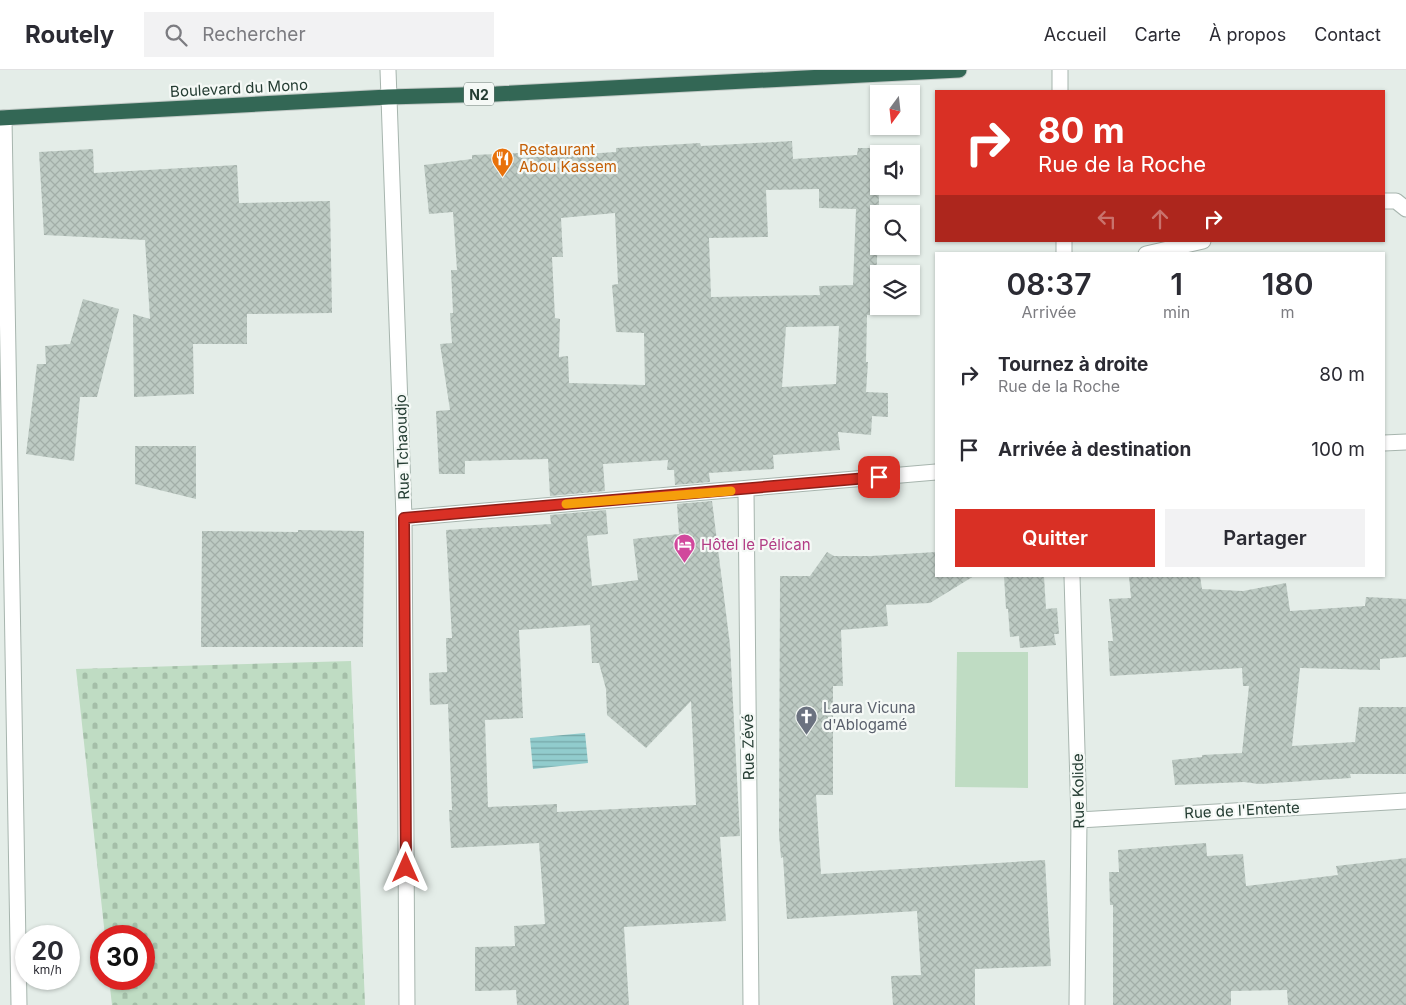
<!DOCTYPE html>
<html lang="fr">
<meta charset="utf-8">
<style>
body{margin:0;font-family:Inter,sans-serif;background:#f2f2f3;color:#2b2b33;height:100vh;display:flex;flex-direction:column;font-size:19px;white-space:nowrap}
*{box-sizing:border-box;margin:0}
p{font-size:16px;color:#7c7c81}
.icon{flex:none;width:28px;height:28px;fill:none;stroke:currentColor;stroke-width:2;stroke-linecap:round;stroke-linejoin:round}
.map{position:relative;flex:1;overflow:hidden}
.sheet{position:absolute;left:935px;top:182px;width:450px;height:325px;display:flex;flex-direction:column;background:#fff;border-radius:0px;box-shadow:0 1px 4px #0004}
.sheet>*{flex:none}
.guide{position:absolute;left:935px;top:20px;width:450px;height:152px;border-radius:0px;box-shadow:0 1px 4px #0004;background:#d93025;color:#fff;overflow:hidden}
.needle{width:32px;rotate:195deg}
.fabs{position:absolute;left:870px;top:15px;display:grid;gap:10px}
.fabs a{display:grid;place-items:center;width:50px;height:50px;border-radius:0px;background:#fff;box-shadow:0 1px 4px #0004;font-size:25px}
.speed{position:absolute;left:15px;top:855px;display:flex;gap:10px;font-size:25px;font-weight:700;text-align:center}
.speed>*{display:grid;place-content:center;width:65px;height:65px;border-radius:50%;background:#fff;box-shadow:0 1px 4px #0004;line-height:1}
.speed small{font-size:12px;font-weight:400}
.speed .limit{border:8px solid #d22;background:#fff;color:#111}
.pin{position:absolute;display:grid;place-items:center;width:42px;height:42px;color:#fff;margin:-21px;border-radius:10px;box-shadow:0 2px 8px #0006}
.me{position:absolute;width:55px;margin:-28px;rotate:0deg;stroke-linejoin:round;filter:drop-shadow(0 0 4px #0008)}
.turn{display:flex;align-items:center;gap:18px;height:105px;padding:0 20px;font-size:22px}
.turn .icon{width:65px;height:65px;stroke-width:2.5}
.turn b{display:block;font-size:35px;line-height:42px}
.lanes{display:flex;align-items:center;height:48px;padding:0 20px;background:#0003;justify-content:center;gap:25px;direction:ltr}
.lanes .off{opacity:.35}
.eta{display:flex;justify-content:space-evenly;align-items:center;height:85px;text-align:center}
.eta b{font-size:30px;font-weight:600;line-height:35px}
.action{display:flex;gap:10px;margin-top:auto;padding:10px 20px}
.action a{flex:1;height:58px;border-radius:0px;background:#d93025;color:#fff;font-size:20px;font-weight:600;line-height:58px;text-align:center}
.action a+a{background:#f2f2f3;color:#2b2b33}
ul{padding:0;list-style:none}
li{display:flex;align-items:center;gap:15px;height:75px;padding:0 20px}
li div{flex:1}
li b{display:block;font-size:19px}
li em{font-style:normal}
header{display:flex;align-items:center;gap:30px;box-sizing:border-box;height:70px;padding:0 25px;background:#fff;border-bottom:1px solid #e1e1e2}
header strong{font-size:24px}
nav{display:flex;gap:28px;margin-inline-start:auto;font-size:18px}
.search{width:350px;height:45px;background:#f2f2f3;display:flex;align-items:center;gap:12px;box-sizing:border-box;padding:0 18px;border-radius:0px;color:#7c7c81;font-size:19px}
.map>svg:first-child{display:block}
.cemetery{fill:url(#cemetery-stones)}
.garden{fill:#bfdcc3}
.water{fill:url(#water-rules)}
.building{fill:url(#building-cross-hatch);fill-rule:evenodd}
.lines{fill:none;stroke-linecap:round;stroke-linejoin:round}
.minor-casing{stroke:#a7b5ae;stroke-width:17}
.highway-casing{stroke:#c2c9c6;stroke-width:17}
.minor{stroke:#fff;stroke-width:15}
.highway{stroke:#336755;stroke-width:15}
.route-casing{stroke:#8d1f18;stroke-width:12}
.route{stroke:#d93025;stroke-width:9}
.slow{stroke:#f59e0b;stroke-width:9}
.labels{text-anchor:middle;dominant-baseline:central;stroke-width:4.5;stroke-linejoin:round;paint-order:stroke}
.shield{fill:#f5f9f6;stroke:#63756e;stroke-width:1}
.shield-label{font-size:14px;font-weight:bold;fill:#253d33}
.street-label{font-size:15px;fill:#253d33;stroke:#f5f9f6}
.food-label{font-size:15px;fill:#c56008;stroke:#f5f9f6;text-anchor:start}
.hotel-label{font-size:15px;fill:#b23c85;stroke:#f5f9f6;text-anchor:start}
.worship-label{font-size:15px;fill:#5b616d;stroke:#f5f9f6;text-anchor:start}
</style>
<header>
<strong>Routely</strong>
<div class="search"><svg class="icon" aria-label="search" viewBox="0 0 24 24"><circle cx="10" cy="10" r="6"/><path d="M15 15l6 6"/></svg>Rechercher</div>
<nav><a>Accueil</a><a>Carte</a><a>À propos</a><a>Contact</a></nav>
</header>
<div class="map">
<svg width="1406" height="935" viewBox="0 0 1406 935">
<defs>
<pattern id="cemetery-stones" width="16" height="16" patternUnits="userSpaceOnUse" patternTransform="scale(1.25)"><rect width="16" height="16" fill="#bfdcc3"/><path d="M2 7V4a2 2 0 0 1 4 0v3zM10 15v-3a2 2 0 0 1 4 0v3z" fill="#a4bea8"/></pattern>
<pattern id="water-rules" width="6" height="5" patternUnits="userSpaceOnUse" patternTransform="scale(1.25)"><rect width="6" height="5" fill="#91cccd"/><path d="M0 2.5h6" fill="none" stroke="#76a7a7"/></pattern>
<pattern id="building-cross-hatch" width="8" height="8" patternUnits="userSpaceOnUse" patternTransform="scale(1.25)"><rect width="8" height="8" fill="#bdcac3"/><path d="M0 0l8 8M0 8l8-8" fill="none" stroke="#a2aea8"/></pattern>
</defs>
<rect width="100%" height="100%" fill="#e4ede8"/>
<!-- cemetery -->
<path class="cemetery" d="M351 591 365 935H112L109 909H144V866H105L76 599Z"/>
<!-- garden -->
<path class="garden" d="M957 582H1028V718L955 717Z"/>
<!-- water -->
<path class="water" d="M585 663 588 693 533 699 530 668Z"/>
<!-- building -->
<path class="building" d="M792 71 793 89 857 85 858 78H878L879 138 876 215H879V245H867L866 292H868L866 322 888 323V347L872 346 871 365 838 362 840 380 773 385 774 399 709 403 710 412 675 415 674 400H667L668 390 603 394 605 421 550 426 548 389 465 391V404H439L436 341 450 340 440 274 452 273 450 243H453L451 200H457L453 142 429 144 424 95 472 89V85L521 83V88L616 82V78L700 73 701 76ZM819 119V138L856 139 853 215 819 216 820 225 711 227 709 168 768 167 766 120ZM615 143 618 214 612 215 616 262 644 263 645 315 569 313 568 286 559 287 560 249 555 248 552 187H563L561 148ZM839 256 836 314 782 317 786 257Z
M93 79 94 103 237 95 239 133 330 131 332 243 247 244V274H193L194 324 134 327 133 244 150 249 145 170 44 165 39 82Z
M83 229 119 239 97 327H80L74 391 26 384 37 294H46L45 276 70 274Z
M135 376H196V429L135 414Z
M712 431 730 575 740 766 720 767 726 851 624 857 629 935H517L516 920 475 921V877L515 876 514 856 545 854 539 773 451 778 449 740H452L448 634 430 635 429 603 447 602 446 568H452L446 460 551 454 550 445 606 440 608 464 587 466 592 516 638 510 633 469 679 464 677 434ZM590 555 592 593H599L606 619 607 645 646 678 691 631 696 735 557 742V734L488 737 485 650 523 648 519 560Z
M298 460 364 461 363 577H201L202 461 298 462Z
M827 482 834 486H871L936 482V506H974L930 533 886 535 888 556 841 560 843 616H833V725H816L821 804 1045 790 1051 896 975 899V935H893L891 906 921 905 917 841 787 849 783 787 781 788 779 764 780 506H810Z
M1004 506H1044L1046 539 1057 538 1059 564H1054L1056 575 1020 578 1019 566 1010 567 1008 539H1006Z
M1129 506H1200L1202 519 1243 521 1286 513 1290 541 1365 536 1366 527 1406 529V587L1380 589V600L1300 598 1292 676 1355 672 1359 637H1406V704H1350L1351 708 1259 714 1244 712 1175 715 1172 690 1202 687V685L1242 683 1249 616H1243L1242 598 1110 606 1108 571H1113L1109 529 1131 528Z
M1206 773 1207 786 1243 784 1246 816 1338 805 1336 796 1406 788V935H1288L1287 920 1231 921V935H1113V835H1110L1109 802H1119L1118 780Z"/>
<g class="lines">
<defs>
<path id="minor" d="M388 0 404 448 407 935
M1060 0V21
M4 48 19 935
M1384 131H1396L1406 139
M1064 171V184
M1146 184 1203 171
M1384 373 1406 372
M746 420 751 935
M404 448 936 402
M1072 506 1079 750 1077 935
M1079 750 1406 731"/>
<path id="highway" d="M0 48 388 27 496 24 959 0"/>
</defs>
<!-- minor casing -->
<use href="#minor" class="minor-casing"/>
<!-- highway casing -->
<use href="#highway" class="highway-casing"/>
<!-- minor -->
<use href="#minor" class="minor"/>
<!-- highway -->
<use href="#highway" class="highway"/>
</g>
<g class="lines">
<defs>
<path id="route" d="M406 798 404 448 879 407"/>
</defs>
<!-- route casing -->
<use href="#route" class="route-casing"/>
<!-- route -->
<use href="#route" class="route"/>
<!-- slow -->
<path class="slow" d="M566 434 731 421"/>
</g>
<!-- icons -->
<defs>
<symbol id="restaurant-pin" viewBox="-11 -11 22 30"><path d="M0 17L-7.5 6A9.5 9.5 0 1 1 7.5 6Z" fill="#e8710a" stroke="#f5f9f6"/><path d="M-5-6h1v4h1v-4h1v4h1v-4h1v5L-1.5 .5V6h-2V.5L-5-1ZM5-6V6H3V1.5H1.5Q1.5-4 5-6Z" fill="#fff"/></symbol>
<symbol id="hotel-pin" viewBox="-11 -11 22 30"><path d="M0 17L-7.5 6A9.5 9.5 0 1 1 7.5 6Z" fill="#d1479c" stroke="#f5f9f6"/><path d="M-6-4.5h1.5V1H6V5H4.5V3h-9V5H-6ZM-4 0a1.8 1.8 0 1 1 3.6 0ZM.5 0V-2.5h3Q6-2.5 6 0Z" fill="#fff"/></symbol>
<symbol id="church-pin" viewBox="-11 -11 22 30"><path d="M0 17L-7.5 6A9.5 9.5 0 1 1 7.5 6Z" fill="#6b7280" stroke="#f5f9f6"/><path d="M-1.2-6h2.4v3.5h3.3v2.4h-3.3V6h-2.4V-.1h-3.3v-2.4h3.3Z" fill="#fff"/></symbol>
</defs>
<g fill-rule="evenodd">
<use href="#restaurant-pin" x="490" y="76" width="25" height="34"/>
<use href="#hotel-pin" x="672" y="462" width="25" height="34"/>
<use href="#church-pin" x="794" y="634" width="25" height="34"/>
</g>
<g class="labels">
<!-- shield labels -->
<rect class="shield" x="464" y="12.5" width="30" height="23" rx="4"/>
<g class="shield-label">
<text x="479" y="24">N2</text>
</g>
<!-- street labels -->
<g class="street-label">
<text transform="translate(239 18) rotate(-3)">Boulevard du Mono</text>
<text transform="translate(402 377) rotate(-92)">Rue Tchaoudjo</text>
<text transform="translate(748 677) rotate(-91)">Rue Zévé</text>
<text transform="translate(1078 721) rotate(-91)">Rue Kolide</text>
<text transform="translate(1242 740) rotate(-3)">Rue de l'Entente</text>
</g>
<!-- food labels -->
<g class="food-label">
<text x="519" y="79">Restaurant<tspan x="519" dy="17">Abou Kassem</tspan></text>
</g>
<!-- hotel labels -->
<g class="hotel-label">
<text x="701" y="474">Hôtel le Pélican</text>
</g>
<!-- worship labels -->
<g class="worship-label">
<text x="823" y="637">Laura Vicuna<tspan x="823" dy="17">d'Ablogamé</tspan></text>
</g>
</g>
</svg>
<div class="fabs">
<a><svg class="needle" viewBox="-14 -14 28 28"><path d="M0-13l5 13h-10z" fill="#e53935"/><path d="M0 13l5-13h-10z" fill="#7c7c81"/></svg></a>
<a><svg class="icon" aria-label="sound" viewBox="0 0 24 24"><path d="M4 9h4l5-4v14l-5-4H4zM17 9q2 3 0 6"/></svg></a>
<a><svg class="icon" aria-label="search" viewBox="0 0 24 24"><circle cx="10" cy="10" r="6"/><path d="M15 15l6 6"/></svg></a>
<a><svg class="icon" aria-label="layers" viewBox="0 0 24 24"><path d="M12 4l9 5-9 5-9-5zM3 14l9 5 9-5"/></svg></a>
</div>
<div class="speed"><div>20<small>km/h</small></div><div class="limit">30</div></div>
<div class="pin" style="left:879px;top:407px;background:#d93025"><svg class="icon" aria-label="arrive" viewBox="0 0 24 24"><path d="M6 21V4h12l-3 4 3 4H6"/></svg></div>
<svg class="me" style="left:406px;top:798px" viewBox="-20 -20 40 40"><path d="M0-17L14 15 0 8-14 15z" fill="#d93025" stroke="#fff" stroke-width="4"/></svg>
<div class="guide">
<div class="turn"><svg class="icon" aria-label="right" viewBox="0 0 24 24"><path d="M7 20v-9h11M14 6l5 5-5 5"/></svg><div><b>80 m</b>Rue de la Roche</div></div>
<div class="lanes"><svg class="icon off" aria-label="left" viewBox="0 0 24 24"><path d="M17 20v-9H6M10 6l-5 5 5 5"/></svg><svg class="icon off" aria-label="ahead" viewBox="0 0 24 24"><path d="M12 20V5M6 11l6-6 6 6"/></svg><svg class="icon" aria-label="right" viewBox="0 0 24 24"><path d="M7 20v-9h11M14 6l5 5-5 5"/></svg></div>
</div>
<section class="sheet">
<div class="eta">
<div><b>08:37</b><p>Arrivée</p></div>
<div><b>1</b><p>min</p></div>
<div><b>180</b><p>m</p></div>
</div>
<ul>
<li><svg class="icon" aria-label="right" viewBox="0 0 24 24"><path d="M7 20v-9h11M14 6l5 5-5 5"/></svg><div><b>Tournez à droite</b><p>Rue de la Roche</p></div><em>80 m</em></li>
<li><svg class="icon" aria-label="arrive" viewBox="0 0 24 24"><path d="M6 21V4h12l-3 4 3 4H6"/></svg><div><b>Arrivée à destination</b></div><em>100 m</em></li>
</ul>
<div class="action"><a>Quitter</a><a>Partager</a></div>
</section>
</div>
